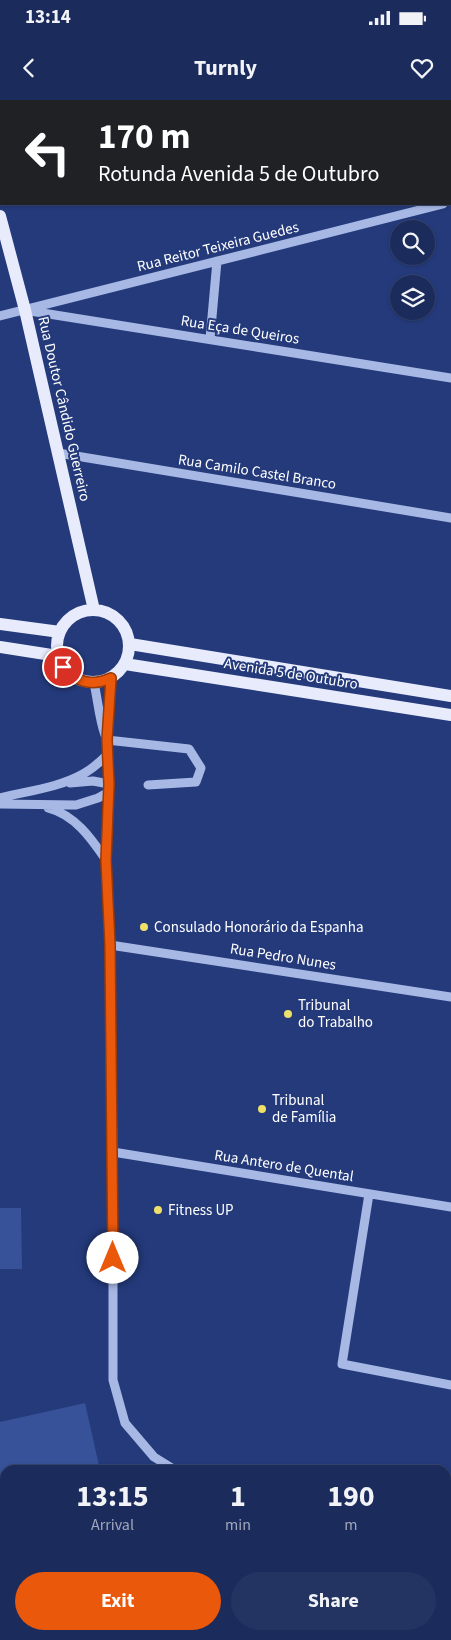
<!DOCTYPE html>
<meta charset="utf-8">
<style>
body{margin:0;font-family:"Source Sans 3",sans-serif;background:#243462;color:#f1f3f6;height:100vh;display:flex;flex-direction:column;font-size:19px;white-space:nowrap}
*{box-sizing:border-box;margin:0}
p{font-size:16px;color:#a0a7bb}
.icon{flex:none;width:28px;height:28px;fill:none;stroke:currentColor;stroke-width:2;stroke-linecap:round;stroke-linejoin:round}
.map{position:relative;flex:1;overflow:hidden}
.sheet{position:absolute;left:0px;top:1365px;width:451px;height:175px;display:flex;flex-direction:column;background:#1b2c5c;border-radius:15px 15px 0 0;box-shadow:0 1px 4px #0004,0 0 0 1px #394872}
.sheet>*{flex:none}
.hud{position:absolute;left:0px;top:0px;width:451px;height:105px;box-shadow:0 1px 4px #0004,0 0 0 1px #394872;background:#202124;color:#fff;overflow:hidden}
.controls{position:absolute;left:390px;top:120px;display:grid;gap:10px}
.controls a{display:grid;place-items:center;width:45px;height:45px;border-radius:50%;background:#1b2c5c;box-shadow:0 1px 4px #0004,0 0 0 1px #394872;font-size:25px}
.pin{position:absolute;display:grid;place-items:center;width:42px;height:42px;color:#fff;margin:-21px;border:2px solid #fff;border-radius:50%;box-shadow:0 1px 5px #0007}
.me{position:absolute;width:55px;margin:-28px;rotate:0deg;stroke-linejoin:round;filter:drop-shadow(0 0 4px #0008)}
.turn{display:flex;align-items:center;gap:18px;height:105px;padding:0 15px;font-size:22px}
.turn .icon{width:65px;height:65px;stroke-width:2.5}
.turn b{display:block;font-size:35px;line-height:42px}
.eta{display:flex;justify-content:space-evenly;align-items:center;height:85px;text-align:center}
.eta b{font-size:30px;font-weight:700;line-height:35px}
.action{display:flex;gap:10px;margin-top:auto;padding:10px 15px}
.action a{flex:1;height:58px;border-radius:30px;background:#ea580c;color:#fff;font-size:20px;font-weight:700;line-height:58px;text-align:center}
.action a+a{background:#243462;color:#f1f3f6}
.status{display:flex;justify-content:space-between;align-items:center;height:35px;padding:0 25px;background:#1b2c5c;direction:ltr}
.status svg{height:14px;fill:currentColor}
header{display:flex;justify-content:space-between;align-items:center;height:65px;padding:0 15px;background:#1b2c5c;font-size:22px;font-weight:700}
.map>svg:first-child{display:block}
.pitch{fill:#375298}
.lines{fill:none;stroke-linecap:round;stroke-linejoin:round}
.minor{stroke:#a7b8e5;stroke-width:9}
.major{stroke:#e7ebfc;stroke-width:12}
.route-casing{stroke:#983908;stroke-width:12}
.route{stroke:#ea580c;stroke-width:9}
.poi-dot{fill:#efe06a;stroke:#243a7b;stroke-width:2}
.labels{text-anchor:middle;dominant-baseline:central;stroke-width:4;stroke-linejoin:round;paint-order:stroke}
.street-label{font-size:15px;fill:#fff;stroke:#243a7b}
.poi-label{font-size:15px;fill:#fff;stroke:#243a7b;text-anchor:start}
</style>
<div class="status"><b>13:14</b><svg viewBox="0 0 49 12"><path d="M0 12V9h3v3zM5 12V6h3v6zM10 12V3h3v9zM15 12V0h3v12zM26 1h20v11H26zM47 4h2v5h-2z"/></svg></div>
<header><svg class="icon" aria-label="back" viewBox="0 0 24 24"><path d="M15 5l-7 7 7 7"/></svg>Turnly<svg class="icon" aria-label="heart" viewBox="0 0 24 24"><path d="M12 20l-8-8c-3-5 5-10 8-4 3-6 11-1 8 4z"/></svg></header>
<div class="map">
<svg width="451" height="1540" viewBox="0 0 451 1540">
<rect width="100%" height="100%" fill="#243a7b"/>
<!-- pitch -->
<path class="pitch" d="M0 1108H21L22 1169H0Z
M85 1303 100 1370H5V1445L0 1447V1322Z"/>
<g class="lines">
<!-- minor -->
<path class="minor" d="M284 0 285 1
M450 97H451
M30 211 451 278
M0 216 443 104
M210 239 217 161
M58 353 451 418
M111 578 107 640 109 692 106 760 110 845 113 1052V1280L125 1323 154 1357 175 1370
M94 583C98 601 99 618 105 635
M107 640 189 649 201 668 196 682 148 685
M70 683 93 681 109 684
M0 698C27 691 58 688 83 674 92 669 100 662 107 655
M0 704 76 705 98 698 109 692
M48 708C75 715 91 738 106 760
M110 845 451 897
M113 1052 451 1107
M369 1094 342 1264 451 1285
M0 1458 5 1457
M26 1535 27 1540
M440 1535 448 1540
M147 1540 150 1535
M221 1540 224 1535"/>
<!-- major -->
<path class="major" d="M0 116 25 210 94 510
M57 546a36 36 0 1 1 72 0a36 36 0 1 1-72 0Z
M0 524 60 532
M130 544 451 596
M0 547 58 556
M125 564 451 615"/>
</g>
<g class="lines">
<defs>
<path id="route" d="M63 567C77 582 91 587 111 578L107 640 109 684 106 760 110 845 113 1158"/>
</defs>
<!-- route casing -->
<use href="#route" class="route-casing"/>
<!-- route -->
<use href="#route" class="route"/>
</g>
<!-- markers -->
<g class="poi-dot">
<circle cx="144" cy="827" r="5"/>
<circle cx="288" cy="914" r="5"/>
<circle cx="262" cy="1009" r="5"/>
<circle cx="158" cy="1110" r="5"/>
</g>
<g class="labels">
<!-- street labels -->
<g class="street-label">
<text transform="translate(218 147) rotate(-14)">Rua Reitor Teixeira Guedes</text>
<text transform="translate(240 230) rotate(9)">Rua Eça de Queiros</text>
<text transform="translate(64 309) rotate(77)">Rua Doutor Cândido Guerreiro</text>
<text transform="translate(257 372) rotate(9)">Rua Camilo Castel Branco</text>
<text transform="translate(291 574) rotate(9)">Avenida 5 de Outubro</text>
<text transform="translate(283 857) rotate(9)">Rua Pedro Nunes</text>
<text transform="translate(284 1066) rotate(9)">Rua Antero de Quental</text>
</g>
<!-- poi labels -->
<g class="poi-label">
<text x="154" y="827">Consulado Honorário da Espanha</text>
<text x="298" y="905">Tribunal<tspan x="298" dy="17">do Trabalho</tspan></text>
<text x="272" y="1000">Tribunal<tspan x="272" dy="17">de Família</tspan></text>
<text x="168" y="1110">Fitness UP</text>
</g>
</g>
</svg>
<div class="controls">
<a><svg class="icon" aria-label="search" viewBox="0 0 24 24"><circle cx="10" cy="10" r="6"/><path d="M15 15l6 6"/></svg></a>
<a><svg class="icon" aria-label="layers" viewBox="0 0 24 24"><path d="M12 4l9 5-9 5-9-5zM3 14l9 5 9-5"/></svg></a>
</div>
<div class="pin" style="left:63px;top:567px;background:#d93025"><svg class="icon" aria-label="arrive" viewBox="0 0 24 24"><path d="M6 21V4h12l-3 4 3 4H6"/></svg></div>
<svg class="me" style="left:113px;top:1158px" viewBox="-20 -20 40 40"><circle r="19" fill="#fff"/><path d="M0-13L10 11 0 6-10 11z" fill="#ea580c"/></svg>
<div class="hud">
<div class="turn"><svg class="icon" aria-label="left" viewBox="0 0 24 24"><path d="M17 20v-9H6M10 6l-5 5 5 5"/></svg><div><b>170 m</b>Rotunda Avenida 5 de Outubro</div></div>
</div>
<section class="sheet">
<div class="eta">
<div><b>13:15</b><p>Arrival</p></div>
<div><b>1</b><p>min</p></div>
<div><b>190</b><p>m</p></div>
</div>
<div class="action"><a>Exit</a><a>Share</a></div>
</section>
</div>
